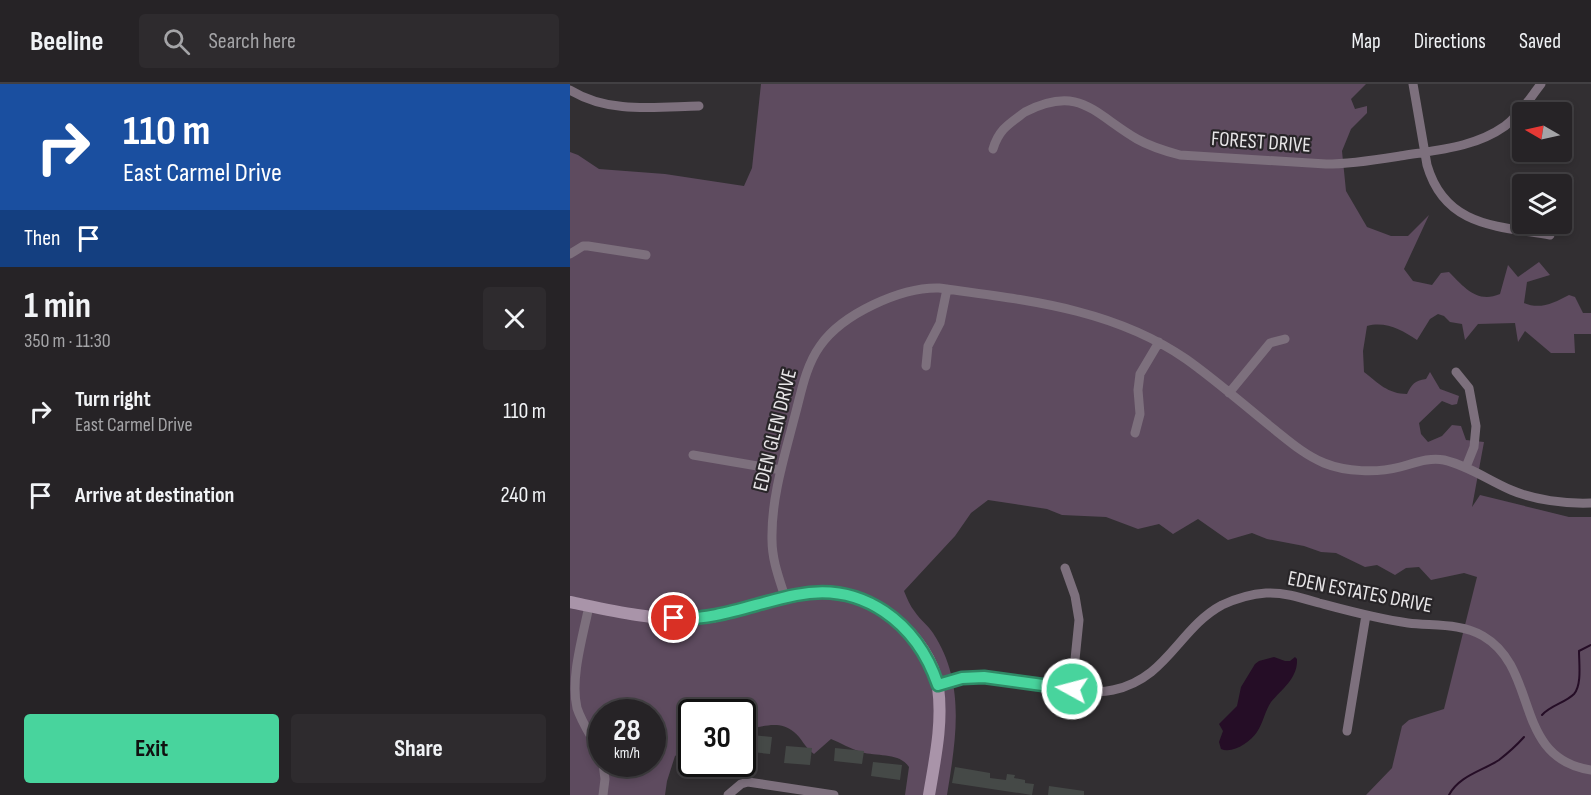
<!DOCTYPE html>
<meta charset="utf-8">
<style>
body{margin:0;font-family:"Sofia Sans Condensed",sans-serif;background:#2e2b2e;color:#f1f3f6;height:100vh;display:flex;flex-direction:column;font-size:22px;white-space:nowrap}
*{box-sizing:border-box;margin:0}
p{font-size:20px;color:#a4a4a7}
.icon{flex:none;width:33px;height:33px;fill:none;stroke:currentColor;stroke-width:2;stroke-linecap:round;stroke-linejoin:round}
.map{position:relative;flex:1;overflow:hidden}
.panel{display:flex;flex-direction:column;background:#262326;width:570px}
.panel>*{flex:none}
.hud{background:#1a4fa0;color:#fff;overflow:hidden}
.needle{width:39px;rotate:279deg}
.controls{position:absolute;left:942px;top:18px;display:grid;gap:12px}
.controls a{display:grid;place-items:center;width:60px;height:60px;border-radius:6px;background:#262326;box-shadow:0 3px 9px #0003,0 0 0 2px #424043;font-size:30px}
.speed{position:absolute;left:18px;top:615px;display:flex;gap:12px;font-size:30px;font-weight:700;text-align:center}
.speed>*{display:grid;place-content:center;width:78px;height:78px;border-radius:50%;background:#262326;box-shadow:0 3px 9px #0003,0 0 0 2px #424043;line-height:1}
.speed small{font-size:15px;font-weight:400}
.speed .limit{border:3px solid #111;border-radius:9px;background:#fff;color:#111}
.pin{position:absolute;display:grid;place-items:center;width:51px;height:51px;color:#fff;margin:-26px;border:3px solid #fff;border-radius:50%;box-shadow:0 2px 6px #0007}
.me{position:absolute;width:66px;margin:-33px;rotate:277deg;stroke-linejoin:round;filter:drop-shadow(0 0 4px #0008)}
.turn{display:flex;align-items:center;gap:21px;height:126px;padding:0 24px;font-size:27px}
.turn .icon{width:78px;height:78px;stroke-width:2.5}
.turn b{display:block;font-size:42px;line-height:51px}
.then{display:flex;align-items:center;height:57px;padding:0 24px;background:#0003;gap:12px;font-size:22px}
.round{display:grid;place-items:center;flex:none;width:63px;height:63px;border-radius:6px;background:#2e2b2e}
.head{display:flex;align-items:center;justify-content:space-between;height:102px;padding:0 24px}
h1{font-size:36px;font-weight:700;line-height:45px}
.cta{display:flex;gap:12px;margin-top:auto;padding:12px 24px}
.cta a{flex:1;height:69px;border-radius:6px;background:#48d49d;color:#111;font-size:24px;font-weight:700;line-height:69px;text-align:center}
.cta a+a{background:#2e2b2e;color:#f1f3f6}
ul{padding:0;list-style:none}
li{display:flex;align-items:center;gap:18px;height:84px;padding:0 24px}
li div{flex:1}
li b{display:block;font-size:22px}
li em{font-style:normal}
header{display:flex;align-items:center;gap:36px;box-sizing:border-box;height:84px;padding:0 30px;background:#262326;border-bottom:2px solid #424043}
header strong{font-size:28px}
nav{display:flex;gap:33px;margin-inline-start:auto;font-size:21px}
.search{width:420px;height:54px;background:#2e2b2e;display:flex;align-items:center;gap:15px;box-sizing:border-box;padding:0 21px;border-radius:6px;color:#a4a4a7;font-size:22px}
main{display:flex;flex:1;min-height:0}
.map>svg:first-child{display:block}
.green{fill:#5e4b5f;fill-rule:evenodd}
.water{fill:#250d26}
.lines{fill:none;stroke-linecap:round;stroke-linejoin:round}
.stream{stroke:#250d26;stroke-width:2}
.building{fill:#454947}
.street{stroke:#7d707d;stroke-width:9}
.secondary{stroke:#a994a9;stroke-width:12}
.route-casing{stroke:#2f8a66;stroke-width:15}
.route{stroke:#48d49d;stroke-width:10}
.labels{text-anchor:middle;dominant-baseline:central;stroke-width:4.5;stroke-linejoin:round;paint-order:stroke}
.street-label{font-size:21px;fill:#e7e5e7;stroke:#282528}
</style>
<header>
<strong>Beeline</strong>
<div class="search"><svg class="icon" aria-label="search" viewBox="0 0 24 24"><circle cx="10" cy="10" r="6"/><path d="M15 15l6 6"/></svg>Search here</div>
<nav><a>Map</a><a>Directions</a><a>Saved</a></nav>
</header>
<main>
<section class="panel">
<div class="hud">
<div class="turn"><svg class="icon" aria-label="right" viewBox="0 0 24 24"><path d="M7 20v-9h11M14 6l5 5-5 5"/></svg><div><b>110 m</b>East Carmel Drive</div></div>
<div class="then">Then<svg class="icon" aria-label="arrive" viewBox="0 0 24 24"><path d="M6 21V4h12l-3 4 3 4H6"/></svg></div>
</div>
<div class="head"><div><h1>1 min</h1><p>350 m · 11:30</p></div><a class="round"><svg class="icon" aria-label="close" viewBox="0 0 24 24"><path d="M6 6l12 12M18 6L6 18"/></svg></a></div>
<ul>
<li><svg class="icon" aria-label="right" viewBox="0 0 24 24"><path d="M7 20v-9h11M14 6l5 5-5 5"/></svg><div><b>Turn right</b><p>East Carmel Drive</p></div><em>110 m</em></li>
<li><svg class="icon" aria-label="arrive" viewBox="0 0 24 24"><path d="M6 21V4h12l-3 4 3 4H6"/></svg><div><b>Arrive at destination</b></div><em>240 m</em></li>
</ul>
<div class="cta"><a>Exit</a><a>Share</a></div>
</section>
<div class="map">
<svg width="1021" height="711" viewBox="0 0 1021 711">
<rect width="100%" height="100%" fill="#322f32"/>
<!-- green -->
<path class="green" d="M191 0H796L781 15 785 25 797 22V29L781 45 772 67 776 107 797 143 821 152H838L859 131 834 185 843 197 862 201 871 189 879 188C894 203 907 220 930 210L938 181 948 193 969 178 980 191 957 198 954 219C970 226 984 219 999 211L1005 213 1013 229H1021V250H1004L1005 269H981L955 247 948 258 945 239 908 240 895 256 892 240 880 238 874 232 868 230 860 235 847 256C832 246 816 237 797 242L793 267 794 288C808 299 818 310 837 310 842 300 844 297 856 295L860 288 870 305 889 312 887 320 882 321 872 317 849 339 851 350 858 358 872 352 882 341 891 342 896 356 914 358 902 423 910 411 999 433H1021V711H796L822 684 832 642 839 636 874 625 907 493 894 489 861 496 849 483 836 484 825 491 807 481 795 483 766 469 751 468 734 462 697 455 682 449 658 456 628 435 603 450 589 440 568 445 536 433 492 431 477 425 418 416 401 429 385 452 334 507C337 514 340 522 345 528 350 536 358 541 363 549 396 599 386 655 377 711H335L339 683C329 668 308 673 291 668 281 665 271 659 261 655L244 670C234 663 232 654 224 648 209 635 190 643 173 647L172 628H122L121 662 105 672 97 697 95 711H0V68L8 71 29 85 95 90 174 102 182 84ZM32 628H82V680H32Z"/>
<!-- water -->
<path class="water" d="M704 573 715 577H720L725 573 727 575C728 594 712 605 701 618 695 627 693 639 687 648 680 658 663 670 651 665L649 658 653 647 649 640 667 622 671 603 685 580 689 577Z"/>
<g class="lines">
<!-- stream -->
<path class="stream" d="M972 631C981 621 995 619 1004 610 1012 601 1009 579 1009 567L1021 561
M879 711C889 692 912 687 929 676 938 669 946 662 954 653"/>
</g>
<!-- building -->
<path class="building" d="M174 650 202 653 200 670 172 667Z
M216 662 242 664 240 681 214 679Z
M265 664 294 667 292 680 264 677Z
M303 678 332 681 330 696 301 692Z
M122 680H140L129 693 117 684Z
M385 683 420 689V694L436 696 437 690 445 691 444 694 455 696V699L464 700 462 711 382 699Z
M479 702 514 707V711H478Z"/>
<g class="lines">
<!-- street -->
<path class="street" d="M843 0 857 81C875 143 927 142 980 151
M0 6C39 30 86 23 129 22
M423 65C429 45 439 40 455 28 510 0 524 30 567 55 581 63 595 67 610 71L756 80C781 80 805 76 830 72 866 66 904 64 935 42 950 31 960 14 971 0
M0 170 13 162H18L76 171
M356 282 358 262 370 239 377 205
M886 288 899 304 906 342 904 363 896 383
M659 309 700 259 715 255
M565 349 570 330 568 306 570 290 589 258
M123 371 211 386
M495 484 505 512 509 536 502 605
M215 513C209 494 202 476 202 456 201 415 214 374 224 335 231 310 235 283 250 262 272 230 331 203 369 204 455 216 542 224 616 275 647 297 675 322 705 346 720 358 735 371 754 379 776 388 807 389 830 383 845 379 859 373 874 376 899 382 918 396 941 406 964 416 996 420 1021 419
M19 522C13 552 0 594 7 624 13 642 25 657 32 674
M368 601C382 597 397 593 412 593 423 593 433 596 444 598 460 600 477 602 493 604 510 606 526 610 543 606 597 595 609 544 652 521 665 515 681 510 696 509 714 508 732 514 749 519 779 527 808 535 838 539 863 542 891 539 913 552 970 585 942 674 1021 686
M777 647 796 531
M33 680 35 695 33 711
M158 711 171 700 178 698 264 711"/>
<!-- secondary -->
<path class="secondary" d="M0 518C39 526 81 536 121 535 165 534 206 508 250 508 301 506 360 551 368 603 373 639 365 675 359 711"/>
</g>
<g class="lines">
<defs>
<path id="route" d="M104 534C146 537 185 519 226 511 293 497 347 539 368 601L392 594 414 593 502 605"/>
</defs>
<!-- route casing -->
<use href="#route" class="route-casing"/>
<!-- route -->
<use href="#route" class="route"/>
</g>
<g class="labels">
<!-- street labels -->
<g class="street-label">
<text transform="translate(691 58) rotate(4)">FOREST DRIVE</text>
<text transform="translate(205 346) rotate(-76)">EDEN GLEN DRIVE</text>
<text transform="translate(790 508) rotate(11)">EDEN ESTATES DRIVE</text>
</g>
</g>
</svg>
<div class="controls">
<a><svg class="needle" viewBox="-14 -14 28 28"><path d="M0-13l5 13h-10z" fill="#e53935"/><path d="M0 13l5-13h-10z" fill="#a4a4a7"/></svg></a>
<a><svg class="icon" aria-label="layers" viewBox="0 0 24 24"><path d="M12 4l9 5-9 5-9-5zM3 14l9 5 9-5"/></svg></a>
</div>
<div class="speed"><div>28<small>km/h</small></div><div class="limit">30</div></div>
<div class="pin" style="left:104px;top:534px;background:#d93025"><svg class="icon" aria-label="arrive" viewBox="0 0 24 24"><path d="M6 21V4h12l-3 4 3 4H6"/></svg></div>
<svg class="me" style="left:502px;top:605px" viewBox="-20 -20 40 40"><circle r="17" fill="#48d49d" stroke="#fff" stroke-width="3"/><path d="M0-11L8 9 0 5-8 9z" fill="#fff"/></svg>
</div>
</main>
